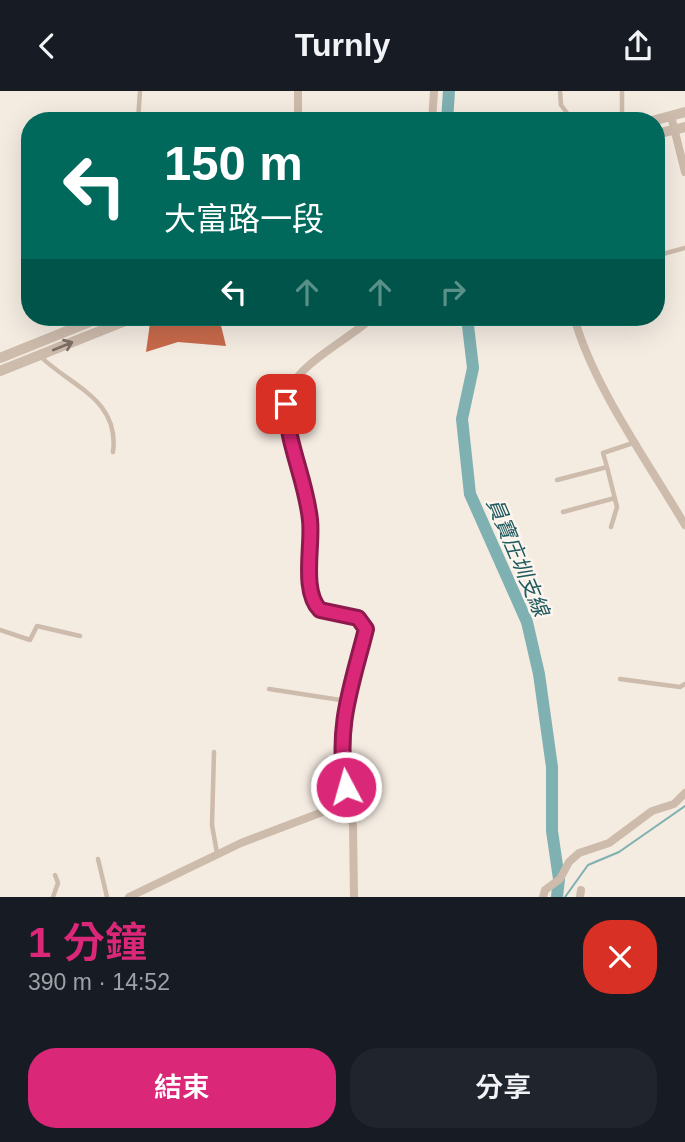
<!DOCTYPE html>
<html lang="zh-TW">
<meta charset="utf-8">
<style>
body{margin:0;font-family:Helvetica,"Noto Sans TC",sans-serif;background:#20242c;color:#f1f3f6;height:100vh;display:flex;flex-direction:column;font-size:26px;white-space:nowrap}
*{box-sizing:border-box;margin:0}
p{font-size:23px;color:#9ea1a6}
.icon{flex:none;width:38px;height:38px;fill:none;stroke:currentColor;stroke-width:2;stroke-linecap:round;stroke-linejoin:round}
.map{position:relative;height:806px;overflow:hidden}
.drawer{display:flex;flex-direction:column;background:#171b24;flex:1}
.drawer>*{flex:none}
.guide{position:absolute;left:21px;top:21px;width:644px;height:214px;border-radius:28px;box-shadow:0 7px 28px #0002;background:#00695c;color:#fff;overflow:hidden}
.pin{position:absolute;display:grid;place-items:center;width:60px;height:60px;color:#fff;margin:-30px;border-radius:14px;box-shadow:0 4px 10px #0006}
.me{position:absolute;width:77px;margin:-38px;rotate:354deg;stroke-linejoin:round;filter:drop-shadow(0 0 5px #0008)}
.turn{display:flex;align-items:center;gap:24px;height:147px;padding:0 28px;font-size:32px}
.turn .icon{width:91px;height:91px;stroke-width:2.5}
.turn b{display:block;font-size:49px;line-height:60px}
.lanes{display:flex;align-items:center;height:66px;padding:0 28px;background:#0003;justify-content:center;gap:35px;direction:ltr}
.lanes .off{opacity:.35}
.round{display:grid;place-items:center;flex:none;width:74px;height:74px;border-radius:28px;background:#20242c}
.summary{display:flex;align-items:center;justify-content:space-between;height:119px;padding:0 28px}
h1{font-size:42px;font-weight:600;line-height:52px;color:#db2777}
.button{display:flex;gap:14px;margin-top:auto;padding:14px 28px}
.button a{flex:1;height:80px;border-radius:28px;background:#db2777;color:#fff;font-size:28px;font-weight:600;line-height:80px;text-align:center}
.button a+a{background:#20242c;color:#f1f3f6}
header{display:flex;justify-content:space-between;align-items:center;height:91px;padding:0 28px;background:#171b24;font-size:32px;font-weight:600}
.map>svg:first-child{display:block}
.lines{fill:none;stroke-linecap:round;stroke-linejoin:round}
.stream{stroke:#7fb0b2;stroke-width:2}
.river{stroke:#7fb0b2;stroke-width:12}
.building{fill:#c8694b}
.service{stroke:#cdbbac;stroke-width:4.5}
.minor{stroke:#cdbbac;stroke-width:8}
.tertiary{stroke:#cdbbac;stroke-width:10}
.oneway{stroke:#7d6f65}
.route-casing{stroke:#8e194d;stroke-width:18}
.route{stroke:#db2777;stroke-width:12}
.labels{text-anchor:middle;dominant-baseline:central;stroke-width:5;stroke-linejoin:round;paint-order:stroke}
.water-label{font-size:21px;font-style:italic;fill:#1f5a5e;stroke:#fbf5ee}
</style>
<header><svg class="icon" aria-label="back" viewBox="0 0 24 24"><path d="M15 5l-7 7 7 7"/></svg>Turnly<svg class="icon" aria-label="share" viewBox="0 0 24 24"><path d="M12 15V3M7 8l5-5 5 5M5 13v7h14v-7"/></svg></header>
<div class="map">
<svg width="685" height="806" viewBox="0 0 685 806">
<rect width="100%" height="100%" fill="#f4ebe1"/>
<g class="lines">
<!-- stream -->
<path class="stream" d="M565 806 588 774 619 761 685 715"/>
<!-- river -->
<path class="river" d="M447 30 449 0
M467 226 473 277 462 328 470 403 527 531 539 583 552 676V740L559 788 557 806"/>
</g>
<!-- building -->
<path class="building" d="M164 226H219L226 255 178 251 146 261 150 232Z"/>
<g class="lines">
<!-- service -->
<path class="service" d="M560 0 561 14 573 30
M138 30 140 0
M622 30V0
M663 163 685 157
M40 265C70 295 120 308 113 361
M607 376 617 416 611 436
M557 389 607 376 603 362 636 351
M563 421 615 407
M0 539 30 549 37 535 80 545
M620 588 680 596 685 593
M269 598 347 610
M214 661 212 734 217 762
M98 768 107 806
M53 806 58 792 55 784"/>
<!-- minor -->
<path class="minor" d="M298 0V30
M671 25 685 81
M432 30 434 0
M574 226C593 295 648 371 685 434
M129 806 241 752 349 711
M354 806 353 735 342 660 353 579 366 538 358 527 320 519C302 501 313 454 310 430 306 390 273 341 289 299 300 272 352 246 373 226
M543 806 545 799 560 788 569 771 579 762 609 752 652 720 674 713 685 702
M580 806 581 799"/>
<!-- tertiary -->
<path class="tertiary" d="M652 30 685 21
M656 43 685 36
M0 267 102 226
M0 280 135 226"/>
</g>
<!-- one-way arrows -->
<defs><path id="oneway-shaft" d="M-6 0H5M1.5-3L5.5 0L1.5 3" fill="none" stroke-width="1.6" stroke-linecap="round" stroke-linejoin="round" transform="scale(1.75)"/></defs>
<use class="oneway" href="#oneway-shaft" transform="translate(63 255) rotate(-22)"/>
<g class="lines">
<defs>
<path id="route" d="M286 313C287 354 306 389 310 429 313 454 301 500 320 519L358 527 366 538C352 594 335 636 346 696"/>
</defs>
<!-- route casing -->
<use href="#route" class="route-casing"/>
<!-- route -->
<use href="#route" class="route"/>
</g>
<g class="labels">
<!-- water labels -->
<g class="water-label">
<text transform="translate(518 466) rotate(67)">員寶庄圳支線</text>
</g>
</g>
</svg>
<div class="pin" style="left:286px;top:313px;background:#d93025"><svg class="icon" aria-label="arrive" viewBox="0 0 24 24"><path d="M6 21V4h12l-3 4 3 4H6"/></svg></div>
<svg class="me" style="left:346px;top:696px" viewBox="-20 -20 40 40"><circle r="17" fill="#db2777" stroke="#fff" stroke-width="3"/><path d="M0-11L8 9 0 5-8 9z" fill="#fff"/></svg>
<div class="guide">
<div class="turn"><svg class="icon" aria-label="left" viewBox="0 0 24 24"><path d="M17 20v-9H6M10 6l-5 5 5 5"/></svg><div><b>150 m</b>大富路一段</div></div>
<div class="lanes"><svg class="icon" aria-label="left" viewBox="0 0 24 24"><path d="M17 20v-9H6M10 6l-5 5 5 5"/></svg><svg class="icon off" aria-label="ahead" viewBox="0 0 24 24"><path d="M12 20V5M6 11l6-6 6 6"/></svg><svg class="icon off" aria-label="ahead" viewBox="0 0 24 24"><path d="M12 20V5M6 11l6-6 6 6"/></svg><svg class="icon off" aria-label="right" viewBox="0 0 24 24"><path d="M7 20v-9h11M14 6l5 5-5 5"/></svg></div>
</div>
</div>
<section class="drawer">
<div class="summary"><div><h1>1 分鐘</h1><p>390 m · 14:52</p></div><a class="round" style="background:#d93025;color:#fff"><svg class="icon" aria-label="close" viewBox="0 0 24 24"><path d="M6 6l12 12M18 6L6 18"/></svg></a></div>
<div class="button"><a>結束</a><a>分享</a></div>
</section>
